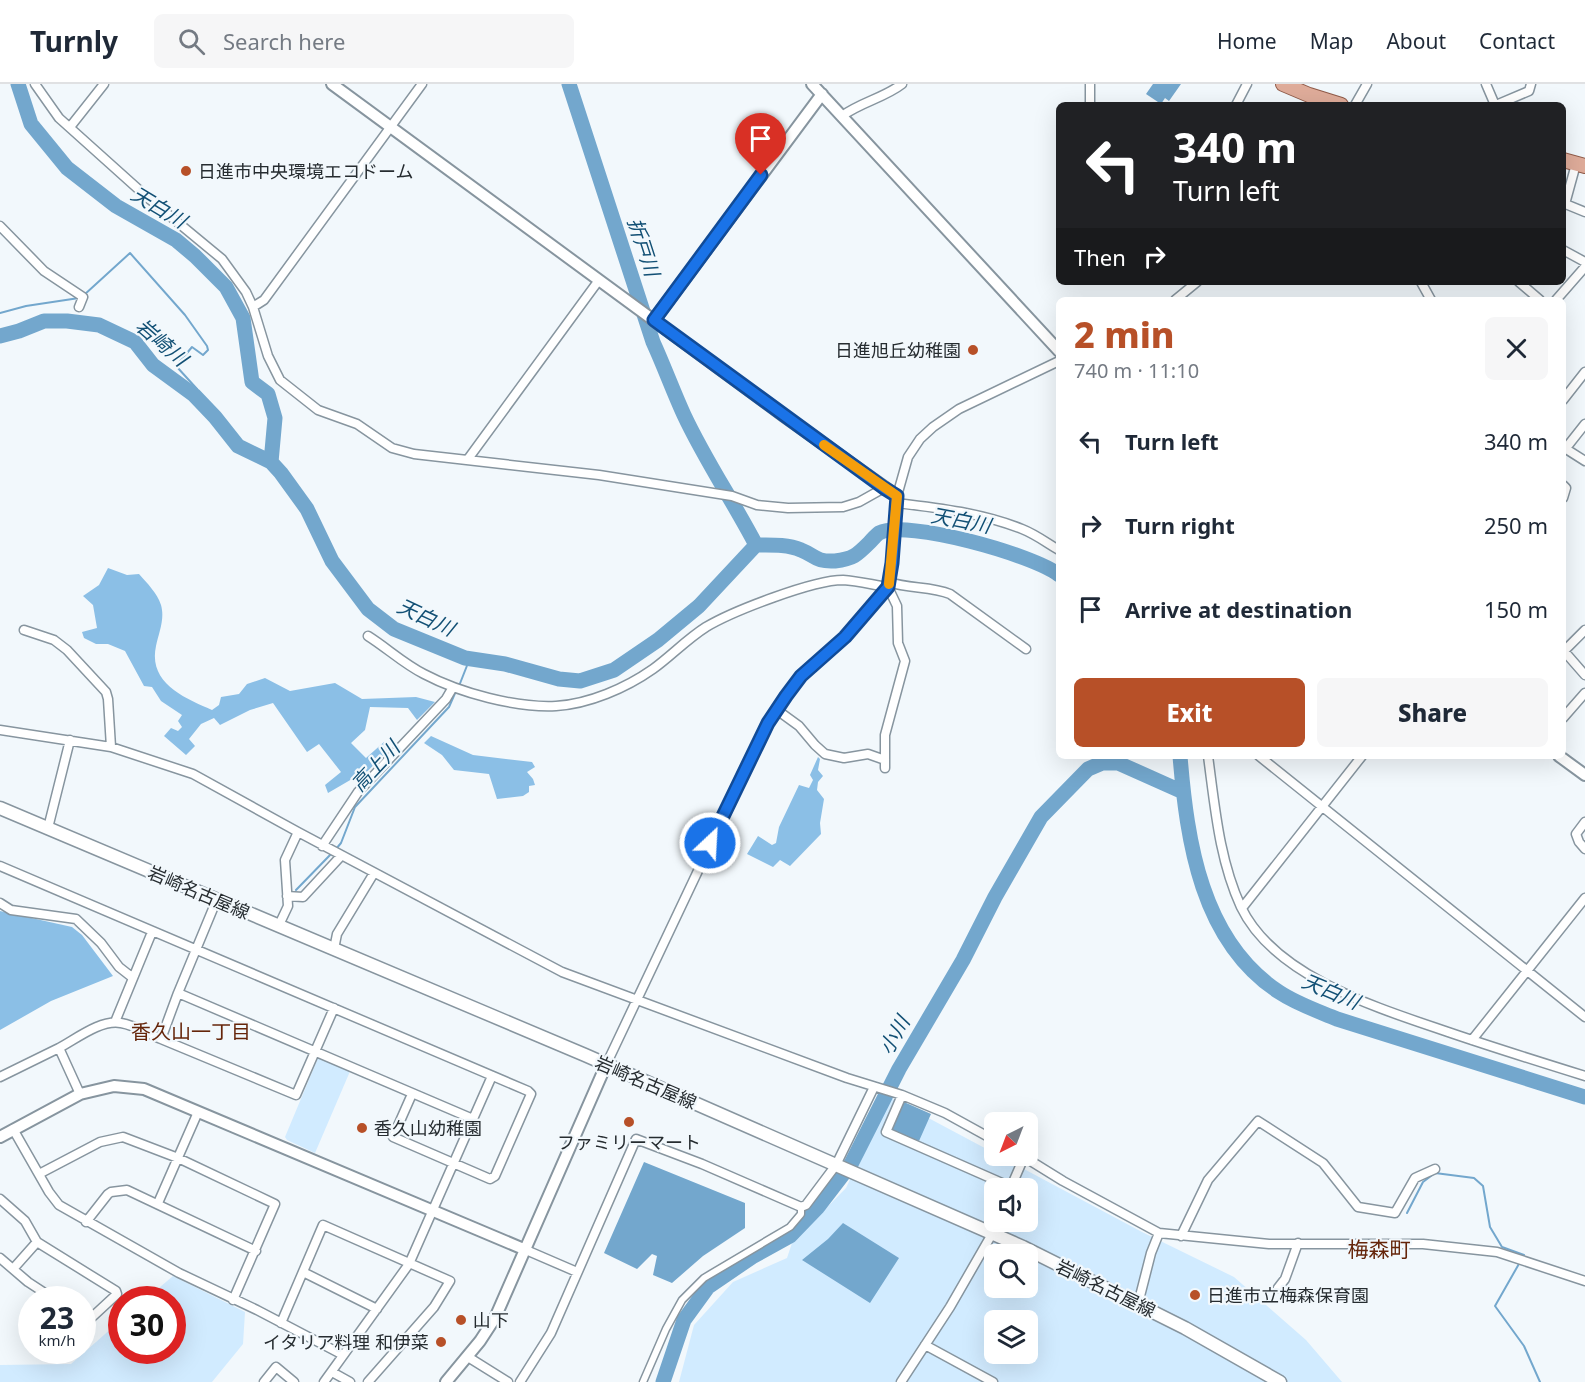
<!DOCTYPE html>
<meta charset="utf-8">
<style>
body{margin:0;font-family:"Noto Sans","Noto Sans JP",sans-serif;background:#f6f6f7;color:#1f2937;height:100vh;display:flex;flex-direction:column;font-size:22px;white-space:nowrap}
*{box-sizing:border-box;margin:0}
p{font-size:20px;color:#747a83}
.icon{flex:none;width:33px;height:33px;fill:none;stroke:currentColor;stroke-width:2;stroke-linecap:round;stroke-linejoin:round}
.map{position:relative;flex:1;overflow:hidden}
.sheet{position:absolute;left:1056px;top:213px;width:510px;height:462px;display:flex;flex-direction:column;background:#fff;border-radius:9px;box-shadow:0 6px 24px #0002}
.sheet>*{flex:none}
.guide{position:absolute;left:1056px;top:18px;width:510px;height:183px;border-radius:9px;box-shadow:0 6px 24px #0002;background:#202124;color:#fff;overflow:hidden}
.needle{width:39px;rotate:222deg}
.tools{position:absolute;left:984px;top:1028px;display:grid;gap:12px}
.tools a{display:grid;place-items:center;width:54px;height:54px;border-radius:9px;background:#fff;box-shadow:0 6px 24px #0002;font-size:30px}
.speed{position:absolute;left:18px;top:1202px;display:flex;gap:12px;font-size:30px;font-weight:700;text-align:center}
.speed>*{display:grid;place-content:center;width:78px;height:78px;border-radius:50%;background:#fff;box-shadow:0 6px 24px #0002;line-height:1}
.speed small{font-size:15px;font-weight:400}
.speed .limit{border:9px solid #d22;background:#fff;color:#111}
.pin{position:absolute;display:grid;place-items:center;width:51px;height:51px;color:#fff;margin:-62px -26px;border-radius:50% 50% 50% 0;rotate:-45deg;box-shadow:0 0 6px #0007}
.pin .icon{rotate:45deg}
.me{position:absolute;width:66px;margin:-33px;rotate:25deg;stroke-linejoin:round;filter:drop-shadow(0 0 4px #0008)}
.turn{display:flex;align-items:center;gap:21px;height:126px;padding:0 18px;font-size:27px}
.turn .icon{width:78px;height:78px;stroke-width:2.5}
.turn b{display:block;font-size:42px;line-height:51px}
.then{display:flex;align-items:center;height:57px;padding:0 18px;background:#0003;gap:12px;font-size:22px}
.round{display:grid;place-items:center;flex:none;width:63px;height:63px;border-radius:9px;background:#f6f6f7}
.summary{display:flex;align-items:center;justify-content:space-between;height:102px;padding:0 18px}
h1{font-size:36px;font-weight:800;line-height:45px;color:#b75028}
.primary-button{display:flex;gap:12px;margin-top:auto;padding:12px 18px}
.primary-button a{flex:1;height:69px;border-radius:9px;background:#b75028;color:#fff;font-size:24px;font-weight:800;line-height:69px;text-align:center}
.primary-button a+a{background:#f6f6f7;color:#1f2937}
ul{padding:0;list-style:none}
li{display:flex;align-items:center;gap:18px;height:84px;padding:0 18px}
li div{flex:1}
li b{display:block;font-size:22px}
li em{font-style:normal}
header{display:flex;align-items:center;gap:36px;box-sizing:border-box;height:84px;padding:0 30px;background:#fff;border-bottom:2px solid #e0e1e3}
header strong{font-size:28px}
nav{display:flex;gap:33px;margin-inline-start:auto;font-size:21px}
.search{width:420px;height:54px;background:#f6f6f7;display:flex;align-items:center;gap:15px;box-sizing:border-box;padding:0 21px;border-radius:9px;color:#747a83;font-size:22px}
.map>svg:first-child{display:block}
.green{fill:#d1ebff;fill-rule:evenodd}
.forest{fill:#8bbfe6}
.water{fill:#73a7cd}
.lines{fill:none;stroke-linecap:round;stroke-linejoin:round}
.stream{stroke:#73a7cd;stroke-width:2}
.river{stroke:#73a7cd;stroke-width:15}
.pedestrian-casing{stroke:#87959f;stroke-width:9}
.minor-casing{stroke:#87959f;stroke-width:11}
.tertiary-casing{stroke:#87959f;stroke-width:14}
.secondary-casing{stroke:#87959f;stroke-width:15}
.primary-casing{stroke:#905b49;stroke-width:16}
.pedestrian{stroke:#fff;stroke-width:6}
.minor{stroke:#fff;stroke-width:8}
.tertiary{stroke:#fff;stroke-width:10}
.secondary{stroke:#fff;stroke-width:12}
.primary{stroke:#dfac9a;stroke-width:14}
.route-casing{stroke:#114b97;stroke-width:15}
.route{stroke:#1a73e8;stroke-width:10}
.slow{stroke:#f59e0b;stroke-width:10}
.poi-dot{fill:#b75028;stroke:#f2f8fc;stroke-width:2}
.labels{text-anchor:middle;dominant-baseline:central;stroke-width:4.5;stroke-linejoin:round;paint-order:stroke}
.poi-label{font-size:18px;fill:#262c30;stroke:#f2f8fc;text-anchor:start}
.street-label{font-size:18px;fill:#262c30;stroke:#f2f8fc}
.water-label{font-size:20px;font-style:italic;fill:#125075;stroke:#f2f8fc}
.neighbourhood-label{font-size:20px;fill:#65250a;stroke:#f2f8fc}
.quarter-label{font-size:21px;fill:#65250a;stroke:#f2f8fc}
</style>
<header>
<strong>Turnly</strong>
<div class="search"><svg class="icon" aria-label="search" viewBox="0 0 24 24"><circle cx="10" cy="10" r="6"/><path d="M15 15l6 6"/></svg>Search here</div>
<nav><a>Home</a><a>Map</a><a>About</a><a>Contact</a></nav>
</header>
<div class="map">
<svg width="1585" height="1298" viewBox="0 0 1585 1298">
<rect width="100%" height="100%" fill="#f2f8fc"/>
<!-- green -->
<path class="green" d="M318 974 351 985 315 1069 287 1056 285 1053Z
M889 1013 1142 1148 1234 1193 1306 1256 1342 1298H679L694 1241 733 1198 787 1174 792 1159 846 1104ZM994 1104H1028V1137H994ZM994 1170H1028V1203H994ZM994 1236H1028V1269H994Z
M173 1192 245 1228 243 1260 212 1298H0V1281L71 1280 121 1236 122 1266H172V1215H146Z"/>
<!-- forest -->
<path class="forest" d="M108 484 127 491 139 490C147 499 157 509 161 521 165 535 159 548 156 562 148 599 184 614 212 626L219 621 221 613 239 610 247 600 265 594 290 607 335 599 362 615 416 613 435 618 417 636 408 624 370 623 365 646 351 659 366 674 384 658 390 664 360 695H352L328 709 325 701 341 688 319 660 307 668 273 619 250 626 220 641 214 634 201 640 189 655 195 662 186 671 164 652 171 644 178 647 182 643 178 637 182 631 161 617 152 603 144 602 125 567 108 560H96L84 554 82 548 97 544 93 521 83 512 99 501Z
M431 652 473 671 532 678 535 683 527 688 533 695 535 701 529 702V708L523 712 497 715 489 690 454 686 442 671 424 659Z
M818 673 820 675 818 686 823 692 818 698 817 706 824 715 820 739 821 750 790 782 780 776 773 783 747 770 758 752 772 761 776 759 779 743 799 701 809 704 813 696 810 691Z
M0 827 72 843 82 851 113 892 51 917 0 946Z"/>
<!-- water -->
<path class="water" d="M1153 0H1181L1169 17 1165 14 1161 20 1146 10Z
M904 1018 931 1030 919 1057 889 1046Z
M644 1078 745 1119V1144L703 1172 672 1199 653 1191 657 1172 652 1170 637 1185 604 1169Z
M843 1139 899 1174 870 1219 802 1176 828 1155Z"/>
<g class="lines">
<!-- stream -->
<path class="stream" d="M84 211 130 169 185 231 207 262 208 266 203 271 192 263 177 281V283L197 305 194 311
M0 229 26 222 79 214
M459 602 470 574
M336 765 341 759 355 723 449 623 456 607
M296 806 332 769
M1407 1129 1423 1098 1435 1089 1474 1094 1483 1102 1490 1143 1502 1163 1524 1171 1495 1222 1524 1262 1540 1298"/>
<!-- river -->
<path class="river" d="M18 0 31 40 67 84 116 122 176 156 195 172 226 203 243 234 252 298 268 310 275 334 271 378
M569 0 653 258C664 282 673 307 684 331 705 376 733 417 756 461
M0 252 19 247 44 237H67L99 241 135 258 153 281 194 311 215 333 238 362 271 378 281 389 307 425 332 477 368 525 394 545 465 574 505 580 559 595 580 597 614 586 658 556 699 522 756 461C771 461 787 460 801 466 816 472 815 478 835 477 853 475 857 471 869 459 872 456 876 451 879 449 907 435 1034 471 1059 491
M1180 672C1187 757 1201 857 1279 908 1297 920 1318 927 1337 935L1585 1013
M663 1298 684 1236 708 1203 752 1173 790 1152 818 1123 851 1080 899 985 963 876 995 813 1041 733 1088 685 1102 679H1118L1183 708"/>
<defs>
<path id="pedestrian" d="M643 1298 666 1245 682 1216 704 1194 790 1143 801 1130V1123"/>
<path id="minor" d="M35 0 59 34 147 113 222 175 246 208 253 223 268 272 280 296 318 326 357 340 392 364 414 370 599 391 732 412 757 421 788 424 843 423 859 418 884 404
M1090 0V21
M1486 0 1495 21
M1236 21 1247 0
M1355 21 1367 0
M1496 21 1529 7 1531 0
M842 32C861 18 884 14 902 0
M70 43 104 0
M1563 119 1585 128
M1565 120 1576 80
M0 142 44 187 83 213 79 223
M1563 166 1585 178
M1421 198 1431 216
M1519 198 1540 216
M1175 216 1197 198
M1556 216 1585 183
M253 223 264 216 422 0
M1563 316 1585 288
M1563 363 1585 377
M1566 364 1585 340
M468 375 599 196
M1563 401 1566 404 1563 414
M897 419C939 424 982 429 1022 445 1035 450 1047 459 1059 466
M889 498C909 505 931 502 950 510L1026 565
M24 546 54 556 67 566 106 608 108 615 111 663
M368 552C387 564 404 580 424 590 460 609 516 624 556 622 589 620 626 604 653 585 671 572 687 555 706 543 733 527 813 496 843 496 858 497 874 501 888 503L897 522 898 559 905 577 885 651V684
M1564 567 1585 591
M1563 568 1585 546
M777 626 799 642 815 661 825 670 844 674 868 670 885 676
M1563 634 1585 609
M0 646 111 663 193 690 298 748 562 888 847 994 902 1011 945 1029 994 1056
M1208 672C1215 723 1219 775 1241 823 1275 894 1381 925 1451 949 1495 964 1540 978 1585 992
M1259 672 1585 933
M1585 738 1576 750 1579 758 1585 765
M48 744 70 656
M322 762 358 708 446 615 453 603
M0 782 528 1007 531 1010 495 1092 490 1095 393 1053 412 1010
M287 812 303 813 341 772
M0 819 11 826 76 835 101 859 119 883 133 894
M1242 824 1362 672
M279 841 288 822 285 776 298 748
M334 865 337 850 374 789
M178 909 473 1035
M115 938 152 848
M161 955 296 1011 334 924
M1472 956 1585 814
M606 981 768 639 801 592 845 553 888 503 892 479 897 412 908 373 920 355 933 343 959 325 1059 277
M0 993 59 964
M80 1010 59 964C76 955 101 935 121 939 134 941 149 950 161 955L178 909 217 815
M902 1011 886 1048 1011 1103 1024 1073
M13 1045 49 1108 59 1121 179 1189 257 1226 343 1271
M1021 1071 1063 1097 1159 1149 1269 1160H1423L1497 1168 1585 1197
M39 1090 100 1058 123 1053 178 1074 275 1120 233 1216
M0 1115 25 1137 37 1158 116 1207 117 1210 90 1235 82 1233
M158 1119 198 1028
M86 1138 108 1110 111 1108 127 1106 256 1167
M1181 1152 1208 1096 1258 1037 1323 1079 1358 1123 1395 1129 1415 1094 1435 1085
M526 1166 577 1188
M0 1174 28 1198 54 1215
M13 1185 37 1158
M303 1188 377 1225
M1278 1204 1285 1195 1298 1159
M1138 1220 1151 1169 1159 1149
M281 1239 323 1141 450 1197 434 1223 368 1298
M925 1261 993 1298
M468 1273 508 1298
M332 1288 350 1298
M264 1298 276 1283 294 1298
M324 1298 409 1180 492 992
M520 1298 551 1249 636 1055 702 1080 801 1123 806 1121 836 1081 874 1003
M901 1298 950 1223 992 1150"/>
<path id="tertiary" d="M332 0 784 332 897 412
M812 0 1059 267
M654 236 822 10
M1559 672 1585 691
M0 1053 80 1010 114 1002 144 1005 526 1166
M446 1298 480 1257 495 1234 606 981"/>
<path id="secondary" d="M0 724 585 971 1023 1163 1185 1244 1280 1298"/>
<path id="primary" d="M1283 0 1309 11 1341 21
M1563 76 1585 82"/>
</defs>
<!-- pedestrian casing -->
<use href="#pedestrian" class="pedestrian-casing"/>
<!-- minor casing -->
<use href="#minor" class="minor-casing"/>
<!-- tertiary casing -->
<use href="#tertiary" class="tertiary-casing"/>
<!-- secondary casing -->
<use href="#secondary" class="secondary-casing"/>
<!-- primary casing -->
<use href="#primary" class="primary-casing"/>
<!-- pedestrian -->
<use href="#pedestrian" class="pedestrian"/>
<!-- minor -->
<use href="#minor" class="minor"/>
<!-- tertiary -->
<use href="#tertiary" class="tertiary"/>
<!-- secondary -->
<use href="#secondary" class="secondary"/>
<!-- primary -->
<use href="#primary" class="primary"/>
</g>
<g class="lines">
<defs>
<path id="route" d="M710 759 768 639 786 612 801 592 845 553 888 503 892 479 897 412 884 404 654 236 761 91"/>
</defs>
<!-- route casing -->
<use href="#route" class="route-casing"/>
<!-- route -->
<use href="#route" class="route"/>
<!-- slow -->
<path class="slow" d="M824 361 897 412 889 500"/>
</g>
<!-- markers -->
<g class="poi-dot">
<circle cx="186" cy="87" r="6"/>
<circle cx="973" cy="266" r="6"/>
<circle cx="629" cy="1038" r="6"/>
<circle cx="362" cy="1044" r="6"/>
<circle cx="1195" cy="1211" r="6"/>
<circle cx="461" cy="1236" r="6"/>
<circle cx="441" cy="1258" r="6"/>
</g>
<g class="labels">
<!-- poi labels -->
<g class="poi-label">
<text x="198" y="87">日進市中央環境エコドーム</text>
<text x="961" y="266" text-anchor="end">日進旭丘幼稚園</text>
<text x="374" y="1044">香久山幼稚園</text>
<text x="629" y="1058" text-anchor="middle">ファミリーマート</text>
<text x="1207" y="1211">日進市立梅森保育園</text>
<text x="473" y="1236">山下</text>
<text x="429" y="1258" text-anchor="end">イタリア料理 和伊菜</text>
</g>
<!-- street labels -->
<g class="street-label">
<text transform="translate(199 808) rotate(23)">岩崎名古屋線</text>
<text transform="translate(646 998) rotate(23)">岩崎名古屋線</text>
<text transform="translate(1106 1204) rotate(26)">岩崎名古屋線</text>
</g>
<!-- water labels -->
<g class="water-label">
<text transform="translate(159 123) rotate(31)">天白川</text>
<text transform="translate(644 163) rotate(72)">折戸川</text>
<text transform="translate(162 258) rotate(41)">岩崎川</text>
<text transform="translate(961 436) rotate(11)">天白川</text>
<text transform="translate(426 533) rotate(25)">天白川</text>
<text transform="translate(375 682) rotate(-47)">高上川</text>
<text transform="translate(1331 907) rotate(23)">天白川</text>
<text transform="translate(894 951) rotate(-61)">小川</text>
</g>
<!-- neighbourhood labels -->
<g class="neighbourhood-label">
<text x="191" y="947">香久山一丁目</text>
</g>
<!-- quarter labels -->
<g class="quarter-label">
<text x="1379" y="1165">梅森町</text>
</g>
</g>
</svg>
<div class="tools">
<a><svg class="needle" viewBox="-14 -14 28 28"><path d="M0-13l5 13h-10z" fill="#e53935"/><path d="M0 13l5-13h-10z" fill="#747a83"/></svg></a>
<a><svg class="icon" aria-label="sound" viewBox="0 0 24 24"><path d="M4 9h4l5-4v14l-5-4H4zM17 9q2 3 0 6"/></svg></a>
<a><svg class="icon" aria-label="search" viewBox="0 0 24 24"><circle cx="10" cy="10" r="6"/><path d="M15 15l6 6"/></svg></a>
<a><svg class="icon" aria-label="layers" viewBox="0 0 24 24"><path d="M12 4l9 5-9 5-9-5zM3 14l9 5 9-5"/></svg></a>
</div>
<div class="speed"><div>23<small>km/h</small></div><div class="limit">30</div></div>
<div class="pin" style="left:761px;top:91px;background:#d93025"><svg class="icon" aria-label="arrive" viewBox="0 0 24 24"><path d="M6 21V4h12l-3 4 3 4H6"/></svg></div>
<svg class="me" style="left:710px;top:759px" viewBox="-20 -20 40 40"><circle r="17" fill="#1a73e8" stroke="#fff" stroke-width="3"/><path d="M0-11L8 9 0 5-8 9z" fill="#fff"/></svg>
<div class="guide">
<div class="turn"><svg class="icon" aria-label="left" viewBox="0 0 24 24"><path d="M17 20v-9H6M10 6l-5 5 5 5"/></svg><div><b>340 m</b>Turn left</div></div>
<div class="then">Then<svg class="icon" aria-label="right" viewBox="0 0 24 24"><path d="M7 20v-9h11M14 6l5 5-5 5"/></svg></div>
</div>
<section class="sheet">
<div class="summary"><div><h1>2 min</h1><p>740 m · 11:10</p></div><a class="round"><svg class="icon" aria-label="close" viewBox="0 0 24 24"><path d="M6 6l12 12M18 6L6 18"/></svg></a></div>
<ul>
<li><svg class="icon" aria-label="left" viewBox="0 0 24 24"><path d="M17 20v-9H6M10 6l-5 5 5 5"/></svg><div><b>Turn left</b></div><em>340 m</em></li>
<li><svg class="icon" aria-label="right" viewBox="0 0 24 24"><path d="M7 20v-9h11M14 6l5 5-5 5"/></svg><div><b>Turn right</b></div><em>250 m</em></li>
<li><svg class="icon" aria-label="arrive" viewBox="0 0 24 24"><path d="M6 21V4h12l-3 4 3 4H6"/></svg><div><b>Arrive at destination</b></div><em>150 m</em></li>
</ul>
<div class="primary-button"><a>Exit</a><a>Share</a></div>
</section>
</div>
